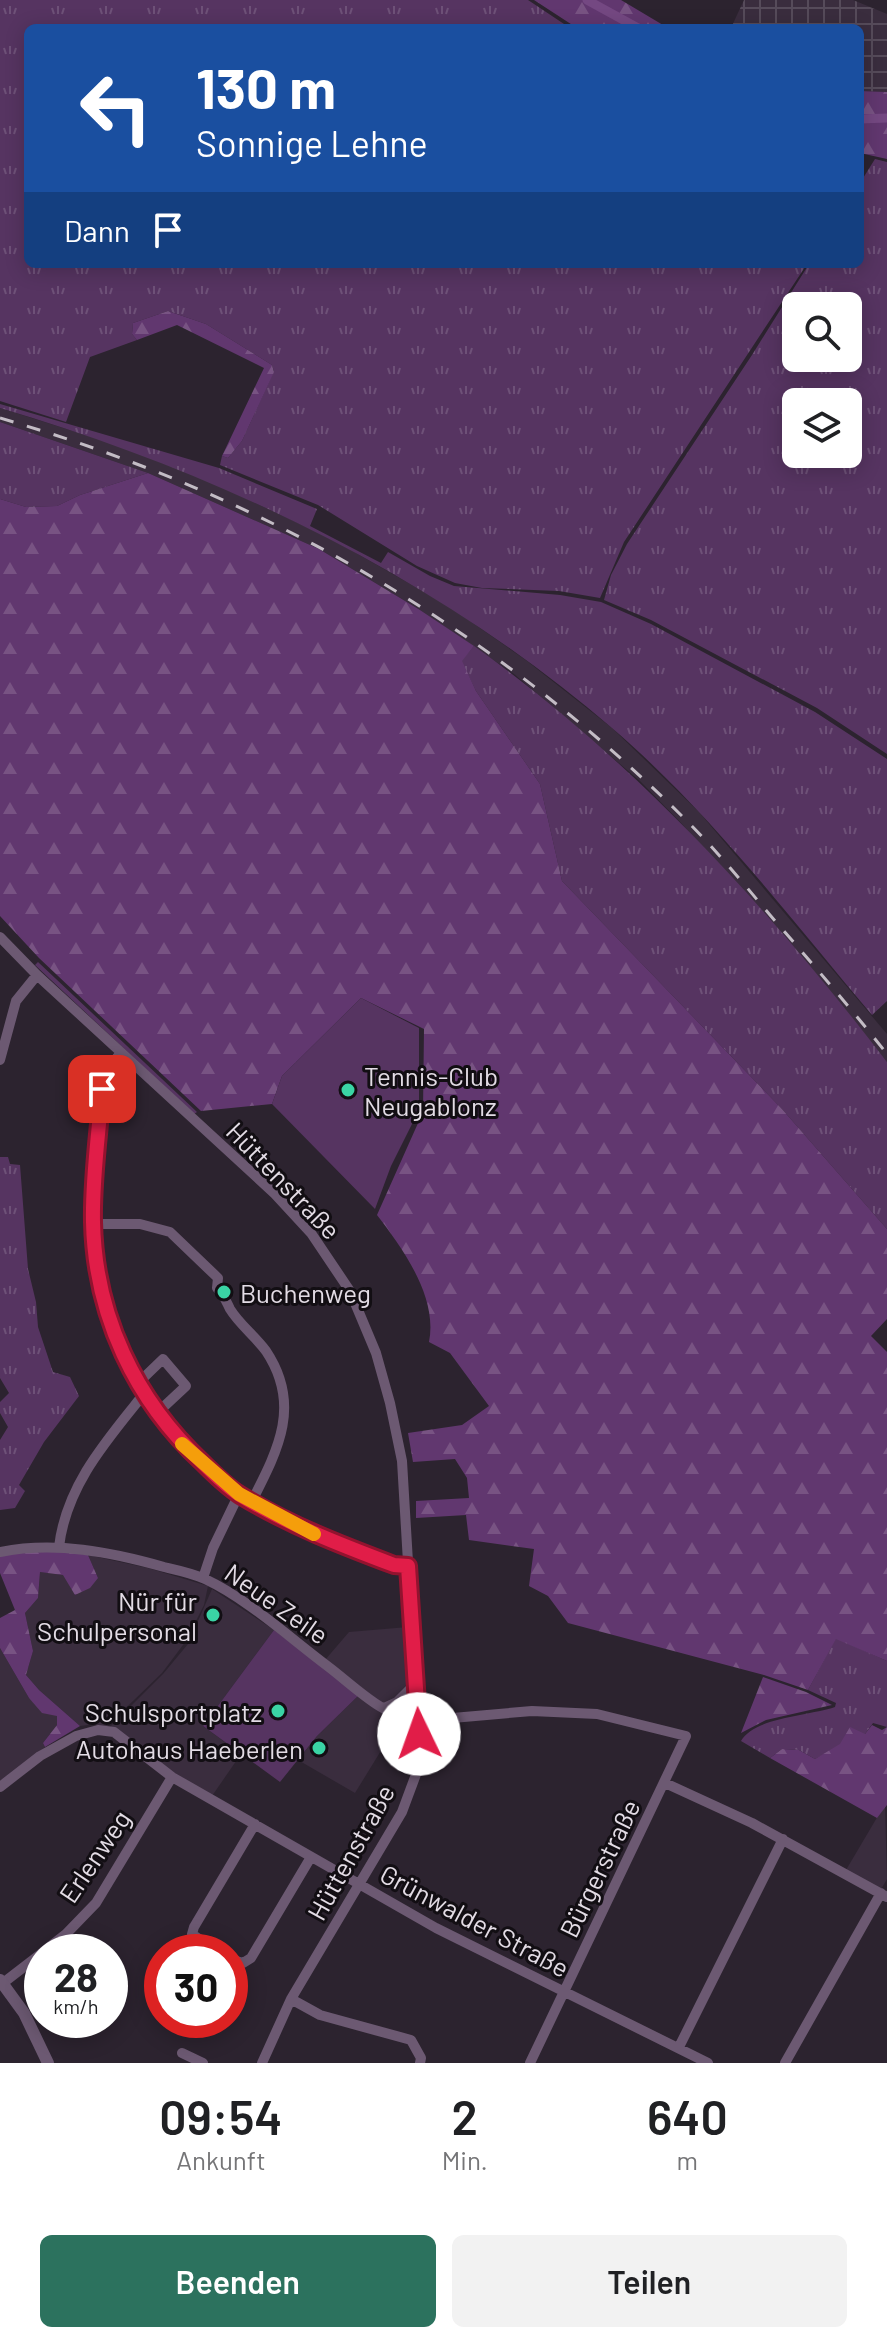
<!DOCTYPE html>
<html lang="de">
<meta charset="utf-8">
<style>
body{margin:0;font-family:Barlow,sans-serif;background:#f2f2f2;color:#202124;height:100vh;display:flex;flex-direction:column;font-size:30px;white-space:nowrap}
*{box-sizing:border-box;margin:0}
p{font-size:26px;color:#757577}
.icon{flex:none;width:44px;height:44px;fill:none;stroke:currentColor;stroke-width:2;stroke-linecap:round;stroke-linejoin:round}
.map{position:relative;height:2063px;overflow:hidden}
.sheet{display:flex;flex-direction:column;background:#fff;flex:1}
.sheet>*{flex:none}
.hud{position:absolute;left:24px;top:24px;width:840px;height:244px;border-radius:12px;box-shadow:0 4px 20px #0003;background:#1a4fa0;color:#fff;overflow:hidden}
.buttons{position:absolute;left:782px;top:292px;display:grid;gap:16px}
.buttons a{display:grid;place-items:center;width:80px;height:80px;border-radius:12px;background:#fff;box-shadow:0 4px 20px #0003;font-size:40px}
.speed{position:absolute;left:24px;top:1934px;display:flex;gap:16px;font-size:40px;font-weight:700;text-align:center}
.speed>*{display:grid;place-content:center;width:104px;height:104px;border-radius:50%;background:#fff;box-shadow:0 4px 20px #0003;line-height:1}
.speed small{font-size:20px;font-weight:400}
.speed .limit{border:12px solid #d22;background:#fff;color:#111}
.pin{position:absolute;display:grid;place-items:center;width:68px;height:68px;color:#fff;margin:-34px;border-radius:16px;box-shadow:0 4px 12px #0006}
.me{position:absolute;width:88px;margin:-44px;rotate:357deg;stroke-linejoin:round;filter:drop-shadow(0 0 6px #0008)}
.turn{display:flex;align-items:center;gap:28px;height:168px;padding:0 40px;font-size:36px}
.turn .icon{width:104px;height:104px;stroke-width:2.5}
.turn b{display:block;font-size:56px;line-height:68px}
.then{display:flex;align-items:center;height:76px;padding:0 40px;background:#0003;gap:16px;font-size:30px}
.eta{display:flex;justify-content:space-evenly;align-items:center;height:136px;text-align:center}
.eta b{font-size:48px;font-weight:600;line-height:56px}
.action{display:flex;gap:16px;margin-top:auto;padding:16px 40px}
.action a{flex:1;height:92px;border-radius:12px;background:#2c725e;color:#fff;font-size:32px;font-weight:600;line-height:92px;text-align:center}
.action a+a{background:#f2f2f2;color:#202124}
.map>svg:first-child{display:block}
.built{fill:#3a2d3e}
.industrial{fill:url(#industrial-grid)}
.grass{fill:url(#grass-tufts);fill-rule:evenodd}
.forest{fill:url(#forest-firs)}
.pitch{fill:#563461}
.lines{fill:none;stroke-linecap:round;stroke-linejoin:round}
.canal{stroke:#744882;stroke-width:9}
.minor{stroke:#6c5972;stroke-width:10}
.tertiary{stroke:#6c5972;stroke-width:12}
.rail{stroke:#c3bcc5;stroke-width:3;stroke-dasharray:14 14;stroke-linecap:butt}
.route-casing{stroke:#92132f;stroke-width:20}
.route{stroke:#e11d48;stroke-width:14}
.slow{stroke:#f59e0b;stroke-width:14}
.poi-dot{fill:#3ad4a5;stroke:#120e13;stroke-width:3}
.labels{text-anchor:middle;dominant-baseline:central;stroke-width:6;stroke-linejoin:round;paint-order:stroke}
.poi-label{font-size:26px;fill:#e3dce5;stroke:#120e13;text-anchor:end}
.street-label{font-size:26px;fill:#e3dce5;stroke:#120e13}
</style>
<div class="map">
<svg width="887" height="2063" viewBox="0 0 887 2063">
<defs>
<pattern id="industrial-grid" width="8" height="8" patternUnits="userSpaceOnUse" patternTransform="scale(2)"><rect width="8" height="8" fill="#3a2d3e"/><path d="M0 4h8M4 0v8" fill="none" stroke="#564b5a"/></pattern>
<pattern id="grass-tufts" width="24" height="20" patternUnits="userSpaceOnUse" patternTransform="scale(2)"><rect width="24" height="20" fill="#563461"/><path d="M3 7l-1-3M5 7V3M7 7l1-3M15 17l-1-3M17 17v-4M19 17l1-3" fill="none" stroke="#6e5178"/></pattern>
<pattern id="forest-firs" width="22" height="20" patternUnits="userSpaceOnUse" patternTransform="scale(2)"><rect width="22" height="20" fill="#61376f"/><path d="M5 1l3.5 6h-7zM16 11l3.5 6h-7z" fill="#785383"/></pattern>
</defs>
<rect width="100%" height="100%" fill="#2c232f"/>
<!-- built -->
<path class="built" d="M0 408 130 449 202 478 328 537 447 605 527 661 612 728 699 812 887 1034V1062L737 884 683 825 640 781 514 674 420 610 319 549 148 473 0 422Z
M88 1555 148 1568 208 1586 204 1605 186 1641 162 1673 105 1728H99L95 1724 80 1726 39 1690 26 1675 33 1651 25 1613 38 1598 40 1572 98 1578Z
M212 1589 274 1630 203 1726 241 1754 212 1796 175 1775 109 1728 163 1674 188 1644Z
M408 1627 411 1680 394 1698 383 1704 325 1660 349 1632Z
M0 1648 29 1698 57 1715V1725L43 1743 45 1747 0 1782Z
M359 1695 398 1723 355 1793 298 1760 317 1736Z
M885 1804 887 1879 880 1891 846 1870Z"/>
<!-- industrial -->
<path class="industrial" d="M744 0H853L887 14V92L860 91V28H731Z"/>
<!-- grass -->
<path class="grass" d="M0 0H528L570 28H28V264H807L624 542 600 598 559 591 482 588 455 583 417 566 318 505 220 465 222 456 228 458 242 441 274 371 272 365 206 324 168 311 133 323 132 334 137 340 90 357 66 422 0 401Z
M875 159 887 162V754L817 708 651 620 604 600 611 575 627 544 752 355 809 264H860V183ZM796 306H848V358H796ZM796 402H848V454H796Z
M0 404 219 468 317 509 310 526 381 563 388 552 430 576 454 586 560 595 601 602 651 624 815 712 887 759V1001L872 1015C789 917 710 812 612 728 435 576 222 474 0 408Z
M0 422 148 473 80 495 57 506 26 507 0 499Z
M474 646C634 760 768 907 887 1062V1229L782 1109 562 881 540 784 476 691 461 661Z
M38 962 197 1112 194 1114 35 965Z
M0 1157H8L10 1164 20 1165 28 1269 36 1302 38 1327 53 1372 70 1377 79 1396 44 1442 19 1485 25 1491 15 1508 0 1510V1440L8 1427 0 1413V1402L9 1393 0 1378Z
M836 1638 887 1661V1727L873 1723 865 1734 815 1759 799 1750 782 1749 770 1758 741 1741C755 1717 809 1716 835 1707L836 1703 808 1690Z"/>
<!-- forest -->
<path class="forest" d="M534 0H621L668 28H577Z
M860 91 887 92V159L860 153Z
M168 311 206 324 272 365 274 372 242 441 228 458 222 456 264 368 177 325 137 340 132 334 133 323Z
M148 473 319 549 420 610 474 646 462 661 476 691 540 784 562 881 782 1109 887 1229V1319L871 1336 887 1352V1661L836 1639 808 1690 764 1675 568 1623 548 1596 529 1586 534 1549 469 1540 466 1515 416 1518V1501L469 1498 467 1478 455 1459 413 1462 408 1433 462 1425 489 1406 450 1353 429 1342C438 1297 403 1249 377 1215L423 1112 424 1029 361 998 282 1076 272 1104 201 1111 39 958 0 916V499L26 507 57 506 80 495Z
M59 1550 88 1555 98 1578 90 1588 75 1595 63 1575 40 1572 38 1598 25 1613 33 1651 26 1675 39 1690 80 1726 45 1747 43 1743 57 1725V1716L42 1713 29 1698 0 1648V1618L15 1610 0 1573V1556L22 1552Z
M763 1677 806 1692 832 1705 766 1720 741 1733Z
M872 1725 882 1730 887 1727V1805L877 1818 770 1758 782 1749 799 1750 815 1759 840 1744 850 1727 865 1734Z"/>
<!-- pitch -->
<path class="pitch" d="M361 998 419 1028V1110L391 1166 375 1209 272 1104 282 1076Z
M274 1630 359 1695 317 1736 280 1782 203 1726Z"/>
<g class="lines">
<!-- canal -->
<path class="canal" d="M587 0 638 28
M860 119 887 118"/>
<!-- minor -->
<path class="minor" d="M0 937 37 975 275 1194 311 1233 350 1291 376 1353 390 1403 402 1461 419 1748 418 1769 402 1812 291 1999 262 2063
M121 1053C94 1079 99 1127 96 1162 85 1274 115 1381 198 1459 211 1472 225 1485 240 1495 289 1525 341 1544 394 1565L408 1566
M0 1060 16 1001 37 975
M93 1224H140L170 1232 218 1278 217 1288C224 1295 226 1301 230 1309 239 1324 255 1336 266 1351 302 1405 278 1450 252 1501
M137 1384 163 1359 186 1386 157 1413
M59 1547C66 1486 106 1441 143 1395
M0 1552C55 1541 111 1552 164 1567 177 1570 192 1573 205 1579 248 1599 291 1639 330 1668 356 1688 384 1717 418 1721L532 1711 597 1714 686 1736 530 2063
M203 1578 213 1548 239 1494
M384 1708 397 1702 416 1683
M665 1783 752 1823 887 1897
M0 1787 40 1756 76 1736 98 1730 114 1732 172 1777 436 1928 708 2063
M43 1952 66 1934 96 1903 172 1777
M218 1952 192 1934 194 1927 255 1824
M230 1959 243 1963 251 1958 311 1857
M3 1983 42 1953
M291 1999 320 2015 411 2040 421 2058 420 2063
M679 2047 783 1839
M182 2053 203 2063
M785 2063 881 1893"/>
<!-- tertiary -->
<path class="tertiary" d="M0 1980 24 2013 48 2063"/>
<!-- rail -->
<path class="rail" d="M0 418C264 495 491 626 686 820 716 850 743 883 770 915 810 961 850 1007 887 1054"/>
</g>
<g class="lines">
<defs>
<path id="route" d="M102 1089C99 1133 92 1177 93 1222 95 1315 135 1400 203 1463 214 1474 226 1486 240 1495 289 1525 341 1545 394 1565L408 1566 419 1734"/>
</defs>
<!-- route casing -->
<use href="#route" class="route-casing"/>
<!-- route -->
<use href="#route" class="route"/>
<!-- slow -->
<path class="slow" d="M182 1444 239 1494 314 1534"/>
</g>
<!-- markers -->
<g class="poi-dot">
<circle cx="348" cy="1090" r="8"/>
<circle cx="224" cy="1292" r="8"/>
<circle cx="213" cy="1615" r="8"/>
<circle cx="278" cy="1711" r="8"/>
<circle cx="319" cy="1748" r="8"/>
</g>
<g class="labels">
<!-- poi labels -->
<g class="poi-label">
<text x="364" y="1075" text-anchor="start">Tennis-Club<tspan x="364" dy="30">Neugablonz</tspan></text>
<text x="240" y="1292" text-anchor="start">Buchenweg</text>
<text x="197" y="1600">Nür für<tspan x="197" dy="30">Schulpersonal</tspan></text>
<text x="262" y="1711">Schulsportplatz</text>
<text x="303" y="1748">Autohaus Haeberlen</text>
</g>
<!-- street labels -->
<g class="street-label">
<text transform="translate(284 1180) rotate(46)">Hüttenstraße</text>
<text transform="translate(277 1603) rotate(35)">Neue Zeile</text>
<text transform="translate(350 1852) rotate(-61)">Hüttenstraße</text>
<text transform="translate(94 1856) rotate(-56)">Erlenweg</text>
<text transform="translate(599 1868) rotate(-64)">Bürgerstraße</text>
<text transform="translate(475 1920) rotate(28)">Grünwalder Straße</text>
</g>
</g>
</svg>
<div class="buttons">
<a><svg class="icon" aria-label="search" viewBox="0 0 24 24"><circle cx="10" cy="10" r="6"/><path d="M15 15l6 6"/></svg></a>
<a><svg class="icon" aria-label="layers" viewBox="0 0 24 24"><path d="M12 4l9 5-9 5-9-5zM3 14l9 5 9-5"/></svg></a>
</div>
<div class="speed"><div>28<small>km/h</small></div><div class="limit">30</div></div>
<div class="pin" style="left:102px;top:1089px;background:#d93025"><svg class="icon" aria-label="arrive" viewBox="0 0 24 24"><path d="M6 21V4h12l-3 4 3 4H6"/></svg></div>
<svg class="me" style="left:419px;top:1734px" viewBox="-20 -20 40 40"><circle r="19" fill="#fff"/><path d="M0-13L10 11 0 6-10 11z" fill="#e11d48"/></svg>
<div class="hud">
<div class="turn"><svg class="icon" aria-label="left" viewBox="0 0 24 24"><path d="M17 20v-9H6M10 6l-5 5 5 5"/></svg><div><b>130 m</b>Sonnige Lehne</div></div>
<div class="then">Dann<svg class="icon" aria-label="arrive" viewBox="0 0 24 24"><path d="M6 21V4h12l-3 4 3 4H6"/></svg></div>
</div>
</div>
<section class="sheet">
<div class="eta">
<div><b>09:54</b><p>Ankunft</p></div>
<div><b>2</b><p>Min.</p></div>
<div><b>640</b><p>m</p></div>
</div>
<div class="action"><a>Beenden</a><a>Teilen</a></div>
</section>
